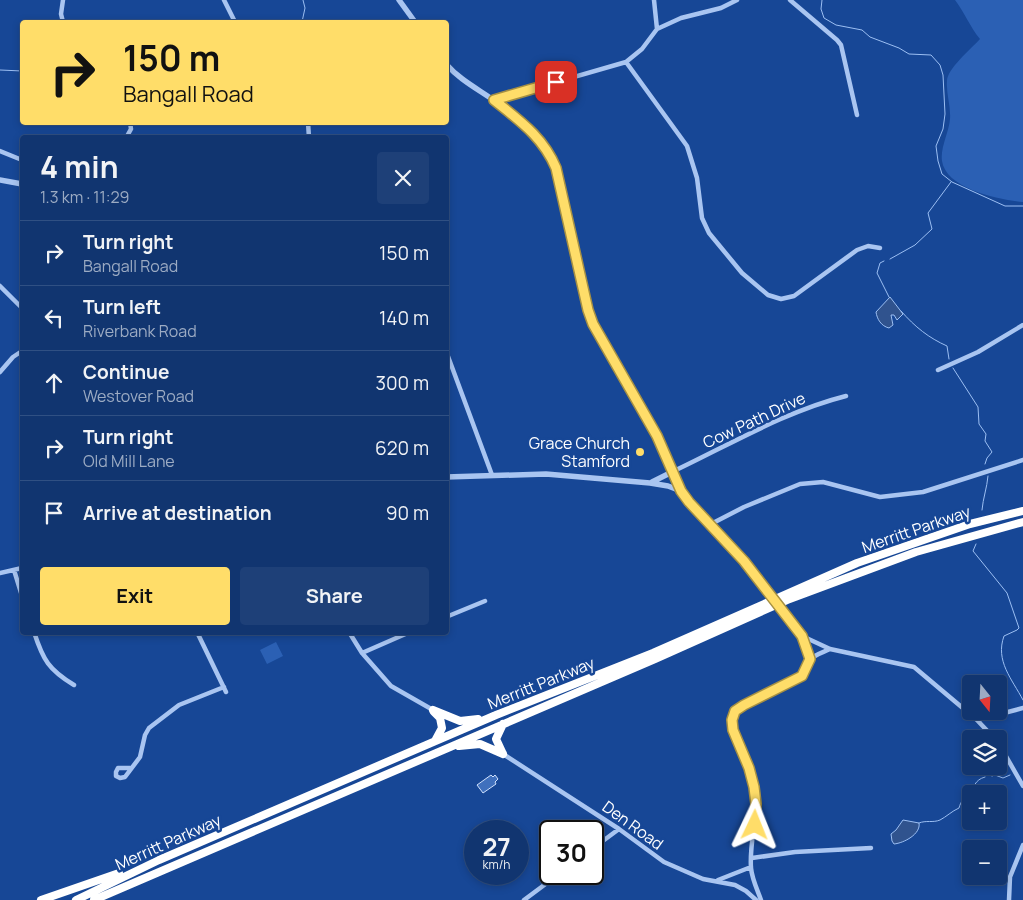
<!DOCTYPE html>
<meta charset="utf-8">
<style>
body{margin:0;font-family:Manrope,sans-serif;background:#1e4078;color:#f1f3f6;height:100vh;display:flex;flex-direction:column;font-size:19px;white-space:nowrap}
*{box-sizing:border-box;margin:0}
p{font-size:16px;color:#9cabc3}
.icon{flex:none;width:28px;height:28px;fill:none;stroke:currentColor;stroke-width:2;stroke-linecap:round;stroke-linejoin:round}
.map{position:relative;flex:1;overflow:hidden}
.drawer{position:absolute;left:20px;top:135px;width:429px;height:500px;display:flex;flex-direction:column;background:#113570;border-radius:5px;box-shadow:0 2px 8px #0003,0 0 0 1px #305083}
.drawer>*{flex:none}
.banner{position:absolute;left:20px;top:20px;width:429px;height:105px;border-radius:5px;box-shadow:0 2px 8px #0003,0 0 0 1px #305083;background:#ffdd69;color:#111;overflow:hidden}
.needle{width:32px;rotate:162deg}
.buttons{position:absolute;left:962px;top:675px;display:grid;gap:10px}
.buttons a{display:grid;place-items:center;width:45px;height:45px;border-radius:5px;background:#113570;box-shadow:0 2px 8px #0003,0 0 0 1px #305083;font-size:25px}
.speed{position:absolute;left:464px;top:820px;display:flex;gap:10px;font-size:25px;font-weight:700;text-align:center}
.speed>*{display:grid;place-content:center;width:65px;height:65px;border-radius:50%;background:#113570;box-shadow:0 2px 8px #0003,0 0 0 1px #305083;line-height:1}
.speed small{font-size:12px;font-weight:400}
.speed .limit{border:2px solid #111;border-radius:8px;background:#fff;color:#111}
.pin{position:absolute;display:grid;place-items:center;width:42px;height:42px;color:#fff;margin:-21px;border-radius:10px;box-shadow:0 2px 8px #0006}
.me{position:absolute;width:55px;margin:-28px;rotate:2deg;stroke-linejoin:round;filter:drop-shadow(0 0 4px #0008)}
.turn{display:flex;align-items:center;gap:18px;height:105px;padding:0 20px;font-size:22px}
.turn .icon{width:65px;height:65px;stroke-width:2.5}
.turn b{display:block;font-size:35px;line-height:42px}
.round{display:grid;place-items:center;flex:none;width:52px;height:52px;border-radius:5px;background:#1e4078}
.overview{display:flex;align-items:center;justify-content:space-between;height:85px;padding:0 20px}
h1{font-size:30px;font-weight:700;line-height:38px}
.button{display:flex;gap:10px;margin-top:auto;padding:10px 20px}
.button a{flex:1;height:58px;border-radius:5px;background:#ffdd69;color:#111;font-size:20px;font-weight:700;line-height:58px;text-align:center}
.button a+a{background:#1e4078;color:#f1f3f6}
ul{padding:0;list-style:none}
li{display:flex;align-items:center;gap:15px;height:65px;padding:0 20px;border-top:1px solid #305083}
li div{flex:1}
li b{display:block;font-size:19px}
li em{font-style:normal}
.map>svg:first-child{display:block}
.green{fill:#2b60b4}
.water{fill:#30538e;stroke:#9cbff3}
.lines{fill:none;stroke-linecap:round;stroke-linejoin:round}
.stream{stroke:#9cbff3;stroke-width:1}
.building{fill:#4070bd;stroke:#d0e1fc}
.minor{stroke:#a9c5f1;stroke-width:4.5}
.tertiary{stroke:#a9c5f1;stroke-width:5.5}
.motorway{stroke:#fff;stroke-width:8}
.minor-bridge{stroke:#a9c5f1;stroke-width:4.5}
.route-casing{stroke:#a69044;stroke-width:12}
.route{stroke:#ffdd69;stroke-width:9}
.poi-dot{fill:#ffdd69;stroke:#174796;stroke-width:2}
.labels{text-anchor:middle;dominant-baseline:central;stroke-width:5;stroke-linejoin:round;paint-order:stroke}
.street-label{font-size:16px;fill:#fff;stroke:#174796}
.poi-label{font-size:16px;fill:#fff;stroke:#174796;text-anchor:end}
</style>
<div class="map">
<svg width="1023" height="900" viewBox="0 0 1023 900">
<rect width="100%" height="100%" fill="#174796"/>
<!-- green -->
<path class="green" d="M955 0H1023V202C1000 200 946 189 942 161 940 148 949 132 950 119 951 106 946 94 947 81 947 69 971 49 980 39 970 27 965 13 955 0Z
M276 642 283 656 267 664 260 650Z"/>
<!-- water -->
<path class="water" d="M890 297 903 314 897 320 894 315H891L893 325 889 328C881 326 877 319 876 312Z
M903 820 919 823C921 834 904 843 894 844L892 841 891 834 896 830Z"/>
<g class="lines">
<!-- stream -->
<path class="stream" d="M822 0 821 9 824 18 836 25 862 30 870 37 899 48 909 54 931 55 940 65 943 75 945 114 943 129 936 146 938 161 942 174 952 182 1005 206H1023
M302 22 305 8 303 0
M0 70 22 71
M890 259 915 245 932 229 928 213 951 182
M884 261 880 263 877 273 889 297
M901 311C915 327 929 338 947 346L949 359
M953 368 978 407 979 424 986 434 985 441 992 452 987 458 985 464
M982 510C983 498 987 488 988 476
M976 544 973 551 1007 593 1019 628 1017 630 1004 636C995 661 1012 679 1023 700
M992 776 995 775 1003 778 1010 775
M919 823C926 820 933 823 940 820 946 817 952 811 959 808 961 800 964 800 968 795 975 787 974 780 985 777"/>
</g>
<!-- building -->
<path class="building" d="M491 775 493 777 495 775 498 779 495 782 496 784 483 793 477 785Z"/>
<g class="lines">
<!-- minor -->
<path class="minor" d="M63 0 61 14 63 22
M224 0 235 22
M654 0 657 29
M790 0 837 40 841 45 857 115
M626 62 687 146 697 178 702 218 709 233 742 273 768 295 781 299 794 296 857 250 868 246 880 248
M494 100 626 62 642 49 657 29 681 18 721 8 737 0
M308 122 309 138
M126 138 131 129 130 122
M0 151 22 160
M0 286 22 308
M446 351 492 475
M938 370 978 352 1023 325
M0 372 13 357 22 351
M674 471C729 445 786 411 846 396
M681 491 689 502 744 561 770 595
M711 524 744 507 800 484 823 482 880 497 923 492 1023 460
M14 570 22 596
M0 573 22 568
M783 614 802 636 830 649 914 667 977 720 995 739
M446 617 485 601
M34 632C43 660 49 670 74 685
M197 632 226 692
M349 632 362 653 391 686 433 710
M803 637 810 659
M362 653 410 632
M977 720 1023 708
M999 744 1023 786
M503 754 619 829 664 862 703 879 735 885 746 891 756 900
M130 768H118L116 772V776L120 778 125 777 140 757 145 735 149 728 179 705 224 687
M592 849 619 829
M752 858 795 852 871 848
M718 880 751 867
M524 900 559 874
M761 900C757 889 752 879 751 868 749 841 759 815 755 788 751 769 725 728 735 713 743 700 778 690 791 683 805 676 803 670 810 660 813 655 824 652 830 649
M1009 900 1010 877 1023 845"/>
<!-- tertiary -->
<path class="tertiary" d="M399 0 415 22
M446 64C459 79 476 88 492 99 512 112 536 131 549 151 552 156 554 163 556 169L588 310 593 324 657 436 681 491
M0 180 22 184
M446 477 546 474 650 483 668 486 681 491
M652 482 674 471"/>
<!-- motorway -->
<path class="motorway" d="M433 710 460 721 478 719
M434 712 440 718 442 728 435 741
M459 746 480 744 503 754
M503 754 496 739 503 724
M41 900 119 873
M76 900 159 860 496 715 653 653 857 563 970 524 1023 511
M94 900 655 659 787 600 916 552 1023 522"/>
<!-- minor-bridge -->
<path class="minor-bridge" d="M770 595 783 614"/>
</g>
<g class="lines">
<defs>
<path id="route" d="M556 82 494 100C520 121 543 137 556 168L588 310 593 324 657 436 681 491 689 502 744 561 802 636 810 659 802 676 744 705 735 711 732 720 733 730 749 768 754 787 756 804 755 825"/>
</defs>
<!-- route casing -->
<use href="#route" class="route-casing"/>
<!-- route -->
<use href="#route" class="route"/>
</g>
<!-- markers -->
<circle class="poi-dot" cx="640" cy="452" r="5"/>
<g class="labels">
<!-- street labels -->
<g class="street-label">
<text transform="translate(754 420) rotate(-25)">Cow Path Drive</text>
<text transform="translate(916 529) rotate(-19)">Merritt Parkway</text>
<text transform="translate(541 683) rotate(-22)">Merritt Parkway</text>
<text transform="translate(633 825) rotate(36)">Den Road</text>
<text transform="translate(168 842) rotate(-24)">Merritt Parkway</text>
</g>
<!-- poi labels -->
<g class="poi-label">
<text x="630" y="443">Grace Church<tspan x="630" dy="18">Stamford</tspan></text>
</g>
</g>
</svg>
<div class="buttons">
<a><svg class="needle" viewBox="-14 -14 28 28"><path d="M0-13l5 13h-10z" fill="#e53935"/><path d="M0 13l5-13h-10z" fill="#9cabc3"/></svg></a>
<a><svg class="icon" aria-label="layers" viewBox="0 0 24 24"><path d="M12 4l9 5-9 5-9-5zM3 14l9 5 9-5"/></svg></a>
<a>+</a>
<a>−</a>
</div>
<div class="speed"><div>27<small>km/h</small></div><div class="limit">30</div></div>
<div class="pin" style="left:556px;top:82px;background:#d93025"><svg class="icon" aria-label="arrive" viewBox="0 0 24 24"><path d="M6 21V4h12l-3 4 3 4H6"/></svg></div>
<svg class="me" style="left:755px;top:825px" viewBox="-20 -20 40 40"><path d="M0-17L14 15 0 8-14 15z" fill="#ffdd69" stroke="#fff" stroke-width="4"/></svg>
<div class="banner">
<div class="turn"><svg class="icon" aria-label="right" viewBox="0 0 24 24"><path d="M7 20v-9h11M14 6l5 5-5 5"/></svg><div><b>150 m</b>Bangall Road</div></div>
</div>
<section class="drawer">
<div class="overview"><div><h1>4 min</h1><p>1.3 km · 11:29</p></div><a class="round"><svg class="icon" aria-label="close" viewBox="0 0 24 24"><path d="M6 6l12 12M18 6L6 18"/></svg></a></div>
<ul>
<li><svg class="icon" aria-label="right" viewBox="0 0 24 24"><path d="M7 20v-9h11M14 6l5 5-5 5"/></svg><div><b>Turn right</b><p>Bangall Road</p></div><em>150 m</em></li>
<li><svg class="icon" aria-label="left" viewBox="0 0 24 24"><path d="M17 20v-9H6M10 6l-5 5 5 5"/></svg><div><b>Turn left</b><p>Riverbank Road</p></div><em>140 m</em></li>
<li><svg class="icon" aria-label="ahead" viewBox="0 0 24 24"><path d="M12 20V5M6 11l6-6 6 6"/></svg><div><b>Continue</b><p>Westover Road</p></div><em>300 m</em></li>
<li><svg class="icon" aria-label="right" viewBox="0 0 24 24"><path d="M7 20v-9h11M14 6l5 5-5 5"/></svg><div><b>Turn right</b><p>Old Mill Lane</p></div><em>620 m</em></li>
<li><svg class="icon" aria-label="arrive" viewBox="0 0 24 24"><path d="M6 21V4h12l-3 4 3 4H6"/></svg><div><b>Arrive at destination</b></div><em>90 m</em></li>
</ul>
<div class="button"><a>Exit</a><a>Share</a></div>
</section>
</div>
